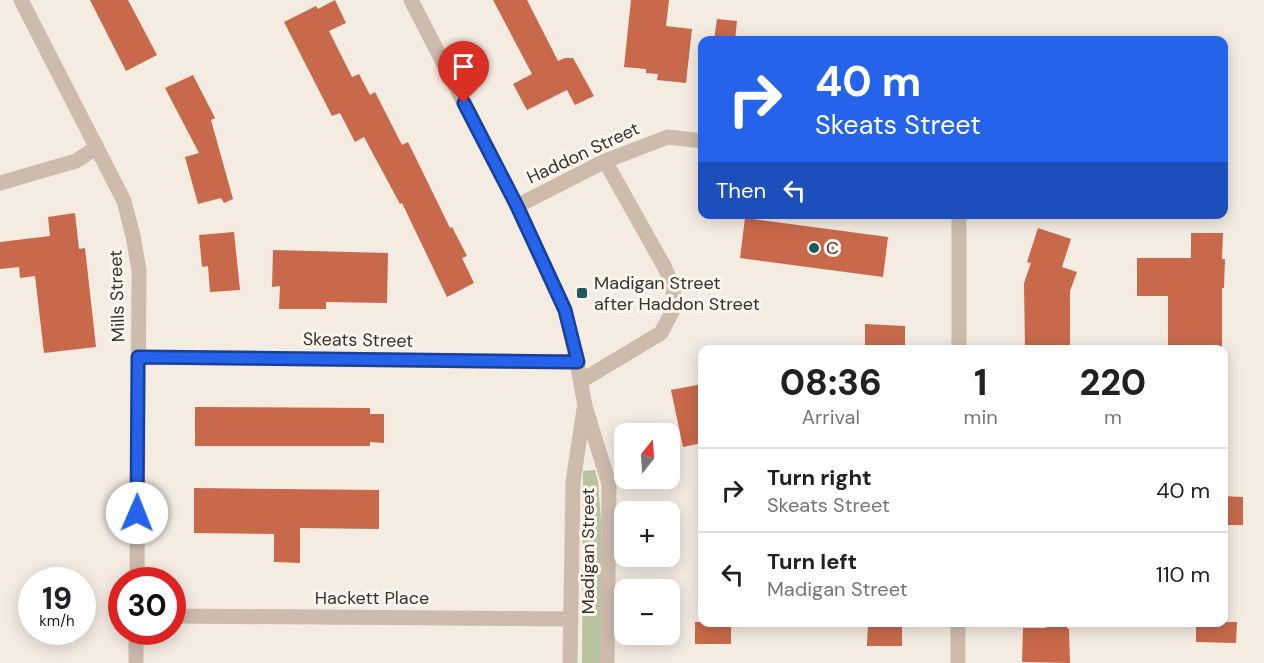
<!DOCTYPE html>
<meta charset="utf-8">
<style>
body{margin:0;font-family:"DM Sans",sans-serif;background:#f2f2f2;color:#202124;height:100vh;display:flex;flex-direction:column;font-size:22px;white-space:nowrap}
*{box-sizing:border-box;margin:0}
p{font-size:20px;color:#757577}
.icon{flex:none;width:33px;height:33px;fill:none;stroke:currentColor;stroke-width:2;stroke-linecap:round;stroke-linejoin:round}
.map{position:relative;flex:1;overflow:hidden}
.panel{position:absolute;left:698px;top:345px;width:530px;height:282px;display:flex;flex-direction:column;background:#fff;border-radius:12px;box-shadow:0 3px 15px #0003}
.panel>*{flex:none}
.top-card{position:absolute;left:698px;top:36px;width:530px;height:183px;border-radius:12px;box-shadow:0 3px 15px #0003;background:#2563eb;color:#fff;overflow:hidden}
.needle{width:39px;rotate:17deg}
.buttons{position:absolute;left:614px;top:423px;display:grid;gap:12px}
.buttons a{display:grid;place-items:center;width:66px;height:66px;border-radius:12px;background:#fff;box-shadow:0 3px 15px #0003;font-size:30px}
.speed{position:absolute;left:18px;top:567px;display:flex;gap:12px;font-size:30px;font-weight:700;text-align:center}
.speed>*{display:grid;place-content:center;width:78px;height:78px;border-radius:50%;background:#fff;box-shadow:0 3px 15px #0003;line-height:1}
.speed small{font-size:15px;font-weight:400}
.speed .limit{border:9px solid #d22;background:#fff;color:#111}
.pin{position:absolute;display:grid;place-items:center;width:51px;height:51px;color:#fff;margin:-62px -26px;border-radius:50% 50% 50% 0;rotate:-45deg;box-shadow:0 0 6px #0007}
.pin .icon{rotate:45deg}
.me{position:absolute;width:66px;margin:-33px;rotate:1deg;stroke-linejoin:round;filter:drop-shadow(0 0 4px #0008)}
.turn{display:flex;align-items:center;gap:21px;height:126px;padding:0 18px;font-size:27px}
.turn .icon{width:78px;height:78px;stroke-width:2.5}
.turn b{display:block;font-size:42px;line-height:51px}
.then{display:flex;align-items:center;height:57px;padding:0 18px;background:#0003;gap:12px;font-size:22px}
.eta{display:flex;justify-content:space-evenly;align-items:center;height:102px;text-align:center}
.eta b{font-size:36px;font-weight:800;line-height:42px}
ul{padding:0;list-style:none}
li{display:flex;align-items:center;gap:18px;height:84px;padding:0 18px;border-top:2px solid #e0e0e0}
li div{flex:1}
li b{display:block;font-size:22px}
li em{font-style:normal}
.map>svg:first-child{display:block}
.green{fill:#b8c4a0}
.building{fill:#c8694b}
.lines{fill:none;stroke-linecap:round;stroke-linejoin:round}
.minor{stroke:#cdbbac;stroke-width:15}
.tertiary{stroke:#cdbbac;stroke-width:15}
.route-casing{stroke:#184099;stroke-width:15}
.route{stroke:#2563eb;stroke-width:10}
.poi-dot{fill:#1f5a5e;stroke:#fbf5ee;stroke-width:2}
.labels{text-anchor:middle;dominant-baseline:central;stroke-width:6;stroke-linejoin:round;paint-order:stroke}
.street-label{font-size:18px;fill:#3b302b;stroke:#fbf5ee}
.poi-label{font-size:18px;fill:#3b302b;stroke:#fbf5ee;text-anchor:start}
</style>
<div class="map">
<svg width="1264" height="663" viewBox="0 0 1264 663">
<rect width="100%" height="100%" fill="#f4ebe1"/>
<!-- green -->
<path class="green" d="M595 470 598 481 603 549V663H582L583 471Z"/>
<!-- building -->
<path class="building" d="M90 0H128L157 55 126 71Z
M335 0 346 23 329 31 352 77 359 74 370 95 375 92 402 145 408 142 450 228 452 227 467 256 462 258 474 283 447 297 402 203 400 204 364 137 355 142 340 113 332 116 284 22 316 6 318 9Z
M493 0H527L558 61 565 58H573L594 96 575 105 567 90 527 110 513 84 532 74Z
M631 0H669L666 26 692 29 686 83 657 80 658 74 646 73V69L624 67Z
M717 19 737 21 735 40H714Z
M193 75 215 118 211 120 233 199 224 203 221 198 198 204 185 157 199 153 165 88Z
M75 213 79 249 85 248 96 347 44 353 35 276 20 278 19 267 0 269V242L50 236 48 217Z
M745 218 888 237 883 277 740 258Z
M1038 228 1071 239 1062 267 1077 272 1070 291V350H1025L1024 283 1031 263 1027 262Z
M234 232 240 290 210 292 208 266 202 267 199 235Z
M1191 233H1223L1222 259H1225L1224 288H1222V350H1168V296H1137V258H1191Z
M273 250 388 253 387 303 326 302V309H279L280 286 272 287Z
M865 324 905 326V350H865Z
M702 384V443L683 447 671 390Z
M195 407 370 408V414H384V443L370 442V446H195Z
M194 488 379 490V529L300 528V563L274 562V534L194 533Z
M1222 496 1243 497V525H1222Z
M695 622H731V644H695Z
M868 622H902V646H867Z
M1046 622H1067V628L1069 629 1070 663 1022 662 1023 628H1046Z
M1196 622H1237L1236 643 1196 642Z"/>
<g class="lines">
<!-- minor -->
<path class="minor" d="M21 0 124 201 133 236 139 270 137 580
M0 183 76 161 97 147
M517 206 605 161 668 137 702 141
M959 350V214
M138 357 577 362
M581 381 661 333 673 310 674 297 672 284 664 266 605 161
M172 616 571 619
M136 663V632
M958 663V622"/>
<!-- tertiary -->
<path class="tertiary" d="M411 0 517 206 565 310 577 362 585 406 609 484 607 663
M570 663 573 482 584 409"/>
</g>
<g class="lines">
<defs>
<path id="route" d="M137 513 138 357 578 362 565 310 517 206 464 103"/>
</defs>
<!-- route casing -->
<use href="#route" class="route-casing"/>
<!-- route -->
<use href="#route" class="route"/>
</g>
<!-- markers -->
<g class="poi-dot">
<circle cx="814" cy="248" r="6"/>
<rect x="576" y="287" width="12" height="12" rx="3"/>
</g>
<g class="labels">
<!-- street labels -->
<g class="street-label">
<text transform="translate(583 153) rotate(-25)">Haddon Street</text>
<text transform="translate(117 296) rotate(-92)">Mills Street</text>
<text transform="translate(358 340) rotate(1)">Skeats Street</text>
<text transform="translate(588 551) rotate(-90)">Madigan Street</text>
<text x="372" y="598">Hackett Place</text>
</g>
<!-- poi labels -->
<g class="poi-label">
<text x="826" y="248">C</text>
<text x="594" y="283">Madigan Street<tspan x="594" dy="21">after Haddon Street</tspan></text>
</g>
</g>
</svg>
<div class="buttons">
<a><svg class="needle" viewBox="-14 -14 28 28"><path d="M0-13l5 13h-10z" fill="#e53935"/><path d="M0 13l5-13h-10z" fill="#757577"/></svg></a>
<a>+</a>
<a>−</a>
</div>
<div class="speed"><div>19<small>km/h</small></div><div class="limit">30</div></div>
<div class="pin" style="left:464px;top:103px;background:#d93025"><svg class="icon" aria-label="arrive" viewBox="0 0 24 24"><path d="M6 21V4h12l-3 4 3 4H6"/></svg></div>
<svg class="me" style="left:137px;top:513px" viewBox="-20 -20 40 40"><circle r="19" fill="#fff"/><path d="M0-13L10 11 0 6-10 11z" fill="#2563eb"/></svg>
<div class="top-card">
<div class="turn"><svg class="icon" aria-label="right" viewBox="0 0 24 24"><path d="M7 20v-9h11M14 6l5 5-5 5"/></svg><div><b>40 m</b>Skeats Street</div></div>
<div class="then">Then<svg class="icon" aria-label="left" viewBox="0 0 24 24"><path d="M17 20v-9H6M10 6l-5 5 5 5"/></svg></div>
</div>
<section class="panel">
<div class="eta">
<div><b>08:36</b><p>Arrival</p></div>
<div><b>1</b><p>min</p></div>
<div><b>220</b><p>m</p></div>
</div>
<ul>
<li><svg class="icon" aria-label="right" viewBox="0 0 24 24"><path d="M7 20v-9h11M14 6l5 5-5 5"/></svg><div><b>Turn right</b><p>Skeats Street</p></div><em>40 m</em></li>
<li><svg class="icon" aria-label="left" viewBox="0 0 24 24"><path d="M17 20v-9H6M10 6l-5 5 5 5"/></svg><div><b>Turn left</b><p>Madigan Street</p></div><em>110 m</em></li>
</ul>
</section>
</div>
